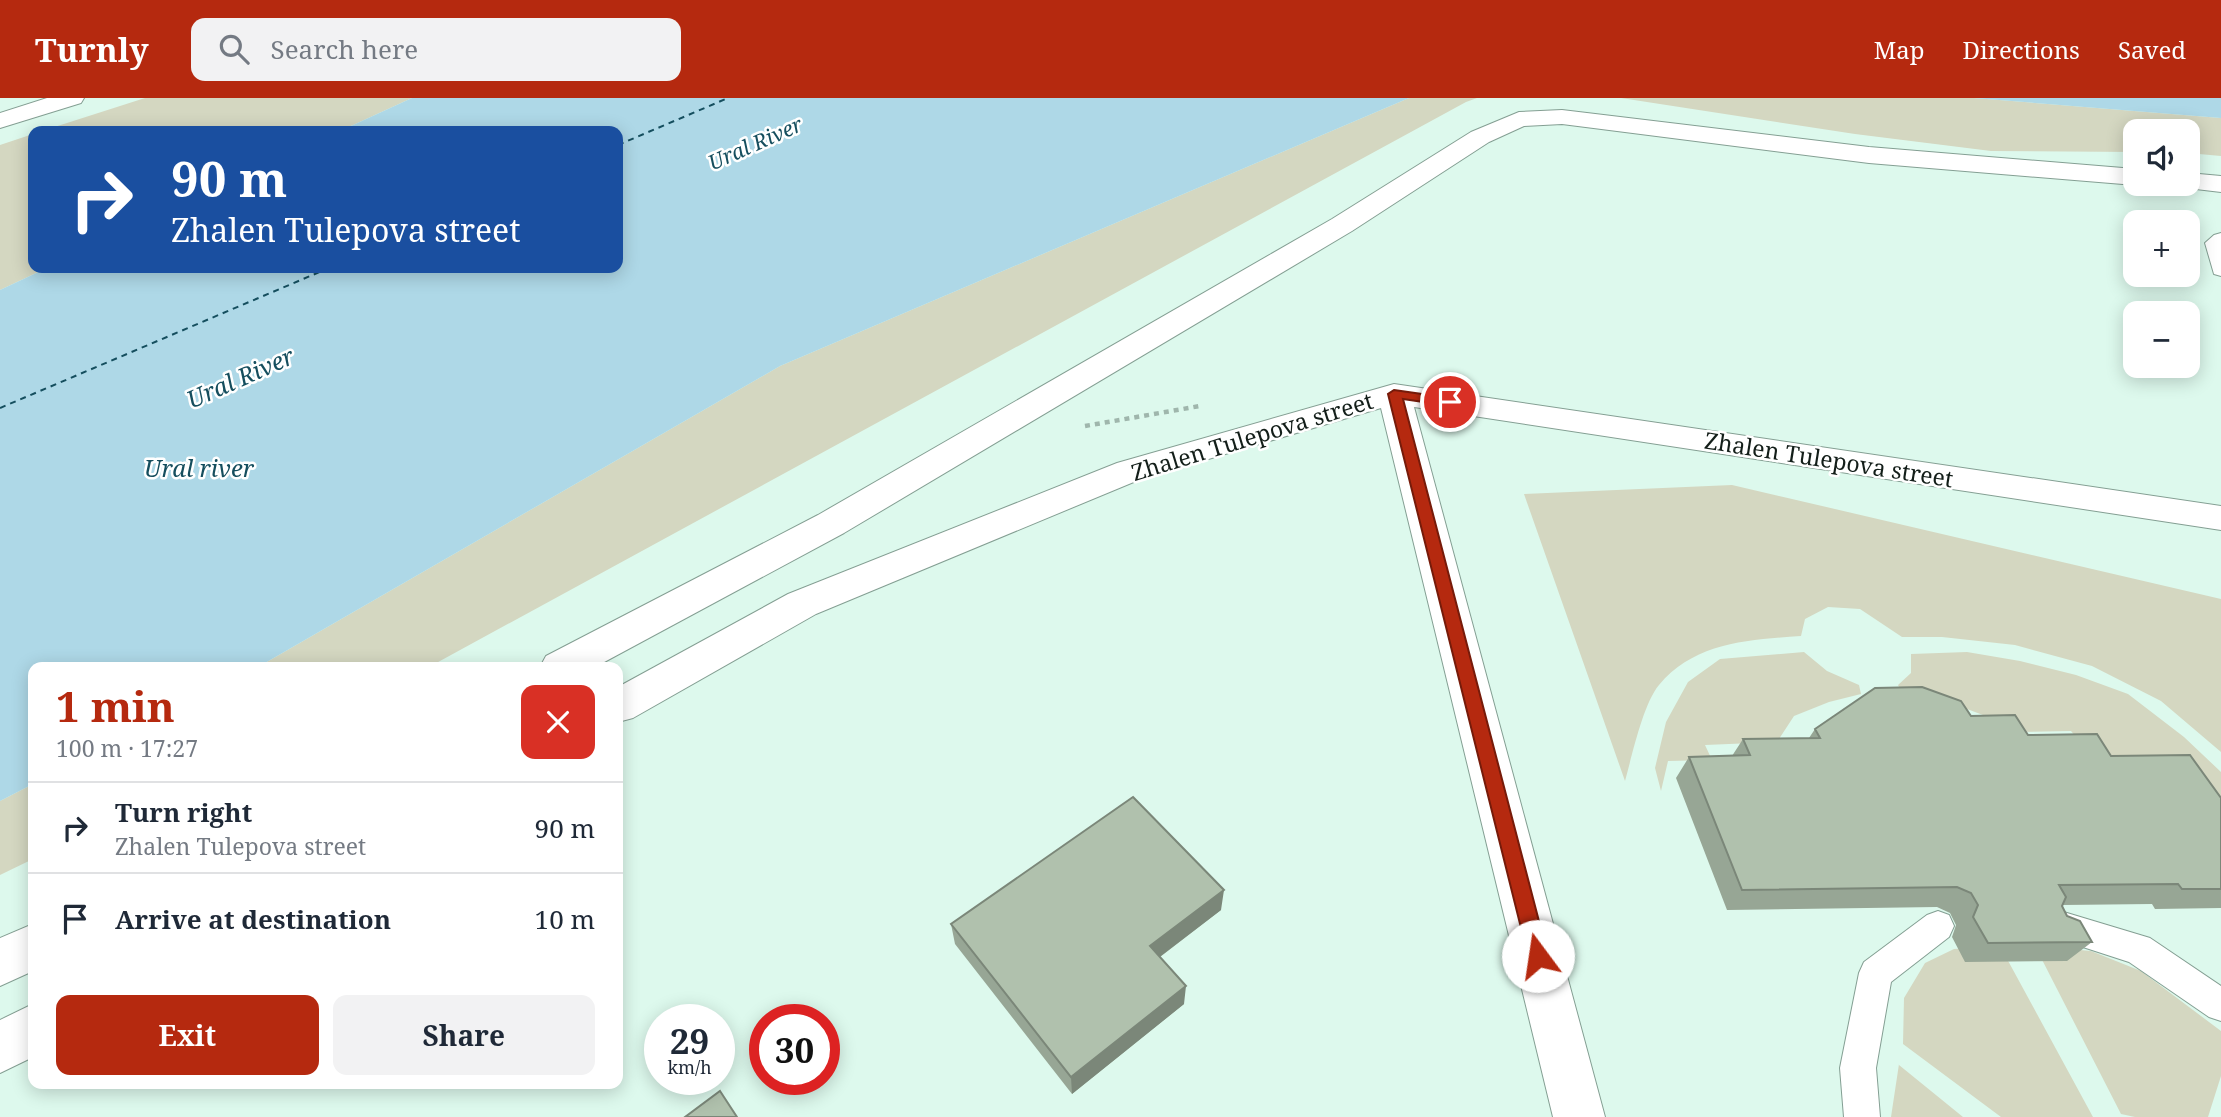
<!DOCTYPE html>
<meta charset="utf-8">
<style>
body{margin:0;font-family:"Noto Serif",serif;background:#f2f2f3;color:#1f2937;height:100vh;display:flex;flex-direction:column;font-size:26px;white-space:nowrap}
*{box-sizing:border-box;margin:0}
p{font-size:23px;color:#747a83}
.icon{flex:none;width:38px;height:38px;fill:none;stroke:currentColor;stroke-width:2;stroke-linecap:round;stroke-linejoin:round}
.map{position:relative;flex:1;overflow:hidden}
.details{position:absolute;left:28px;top:564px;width:595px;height:427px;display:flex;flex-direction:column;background:#fff;border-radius:14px;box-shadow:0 4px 18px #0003}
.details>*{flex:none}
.guide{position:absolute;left:28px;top:28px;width:595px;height:147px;border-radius:14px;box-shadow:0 4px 18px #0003;background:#1a4fa0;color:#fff;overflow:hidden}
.buttons{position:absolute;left:2123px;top:21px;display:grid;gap:14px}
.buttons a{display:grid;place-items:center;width:77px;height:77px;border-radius:14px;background:#fff;box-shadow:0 4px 18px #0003;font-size:35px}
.speed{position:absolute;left:644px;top:906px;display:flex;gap:14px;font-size:35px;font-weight:700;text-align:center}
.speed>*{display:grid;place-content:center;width:91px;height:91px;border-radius:50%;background:#fff;box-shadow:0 4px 18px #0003;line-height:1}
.speed small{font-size:18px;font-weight:400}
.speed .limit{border:10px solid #d22;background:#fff;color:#111}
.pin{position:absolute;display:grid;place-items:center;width:60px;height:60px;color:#fff;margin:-30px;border:4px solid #fff;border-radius:50%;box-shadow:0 2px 7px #0007}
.me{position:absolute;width:77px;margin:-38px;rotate:346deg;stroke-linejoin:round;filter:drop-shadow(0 0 5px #0008)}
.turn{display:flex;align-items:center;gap:24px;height:147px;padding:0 28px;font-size:32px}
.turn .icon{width:91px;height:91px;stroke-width:2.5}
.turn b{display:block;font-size:49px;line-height:60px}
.round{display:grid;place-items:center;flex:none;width:74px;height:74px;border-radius:14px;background:#f2f2f3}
.summary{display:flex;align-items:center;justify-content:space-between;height:119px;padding:0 28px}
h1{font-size:42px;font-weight:700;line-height:52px;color:#b5290f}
.action{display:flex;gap:14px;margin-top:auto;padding:14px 28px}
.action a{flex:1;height:80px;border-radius:14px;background:#b5290f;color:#fff;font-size:28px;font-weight:700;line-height:80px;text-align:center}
.action a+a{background:#f2f2f3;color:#1f2937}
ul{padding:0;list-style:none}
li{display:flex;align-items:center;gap:21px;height:91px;padding:0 28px;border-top:2px solid #e0e1e3}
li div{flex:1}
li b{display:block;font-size:26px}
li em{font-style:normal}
header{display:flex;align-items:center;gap:42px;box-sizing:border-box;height:98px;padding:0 35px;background:#b5290f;color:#fff}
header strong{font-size:33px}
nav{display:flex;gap:38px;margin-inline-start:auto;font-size:24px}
.search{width:490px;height:63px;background:#f2f2f3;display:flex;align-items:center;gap:18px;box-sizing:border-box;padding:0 24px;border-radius:14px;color:#747a83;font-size:26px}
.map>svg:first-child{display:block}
.green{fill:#d4d7c1}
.water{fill:#aed8e7}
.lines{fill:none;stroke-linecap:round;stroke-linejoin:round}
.ferry{stroke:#154e5e;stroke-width:2;stroke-dasharray:6 5;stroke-linecap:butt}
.lane-casing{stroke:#849f93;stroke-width:2}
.street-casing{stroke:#849f93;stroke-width:2}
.path{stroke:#9fb6ac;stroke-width:4.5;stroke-dasharray:5 5;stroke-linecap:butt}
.lane{fill:#fff;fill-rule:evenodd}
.street{fill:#fff;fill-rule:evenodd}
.wall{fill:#97a695}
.shaded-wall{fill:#7b8779}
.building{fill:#b0c1ad;stroke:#7b8779;stroke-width:2}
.route{fill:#b5290f;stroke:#761b0a;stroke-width:2}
.labels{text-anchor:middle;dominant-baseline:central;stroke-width:5;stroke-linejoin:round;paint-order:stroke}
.far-water-label{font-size:21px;font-style:italic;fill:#154e5e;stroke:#fff}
.street-label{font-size:23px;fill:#131e19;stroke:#fff}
.water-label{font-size:24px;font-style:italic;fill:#154e5e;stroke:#fff}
</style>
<header>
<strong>Turnly</strong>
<div class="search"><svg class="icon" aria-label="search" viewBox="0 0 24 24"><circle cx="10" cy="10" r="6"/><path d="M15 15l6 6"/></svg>Search here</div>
<nav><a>Map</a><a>Directions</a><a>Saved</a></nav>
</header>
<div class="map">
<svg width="2221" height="1019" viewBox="0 0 2221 1019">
<rect width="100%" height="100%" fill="#ddf9ed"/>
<!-- green -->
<path class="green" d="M145 0H412L340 33H42Z
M1409 0H1477L1466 4 440 563 429 569H258L780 268Z
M1621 0H1974L2221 20V58L2188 55V33H2135V54L1991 53 1855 36Z
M33 36V170H47L0 192V47Z
M1732 387 2221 501V654L2161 603 2092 568 2015 547 1942 539H1902L1860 511 1828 509 1805 521 1801 538C1749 542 1695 544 1659 587 1643 606 1632 658 1625 683L1524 396Z
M1804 554 1827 573 1859 587 1861 596 1829 604 1794 618 1777 644 1705 647 1712 662 1668 663 1661 693 1655 670 1666 624 1688 584 1720 561Z
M1967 554 2020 563 2076 577 2128 596 2184 639 2221 674V720L2094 660 2071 633 2017 634 1983 617 1943 602 1902 595 1898 587 1911 575V556Z
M33 686V761L0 777V703Z
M2000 848 2093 1019H2001L1903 946 1904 900 1925 865 1954 851Z
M2035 848 2091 853 2141 873 2221 933V978L2208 1019H2135L2121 1016Z
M1899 966V967L1963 1019H1891Z"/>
<!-- water -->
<path class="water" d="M412 0H1409L780 268 258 569H33V686L0 703V192L47 170H618V33H340Z
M1974 0H2221V20Z"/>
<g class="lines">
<!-- ferry -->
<path class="ferry" d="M618 47 728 0
M0 310 329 170"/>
<defs>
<path id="lane" d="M2221 135V178L2214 176 2205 145 2214 137Z
M2057 812 2150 840 2221 888V923L2209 919 2129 864 2046 837 2041 827 2046 817Z
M1938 813 1949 817 1954 828 1949 839 1891 884 1876 970 1880 1019H1844L1840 970 1859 875 1864 864 1927 817Z"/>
<path id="street" d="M47 0H84L81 5 0 30V15Z
M1562 12 1869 49 2135 71V86H2140L2135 87 1869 65 1562 26 1524 28 1489 44 1352 133 844 435 595 569H540L546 558 818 417 1332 121 1471 34 1519 14Z
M2188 75 2221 78V94L2179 89 2177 86H2188Z
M1394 286 2221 408V432L1414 309 1605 1019H1553L1381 310 1141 381 816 516 633 620 618 624V589L788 496 1117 365Z
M33 826V873L0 888V840Z
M33 906V959L0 975V922Z"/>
</defs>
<!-- lane casing -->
<use href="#lane" class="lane-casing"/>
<!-- street casing -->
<use href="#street" class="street-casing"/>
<!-- path -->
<path class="path" d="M1085 328 1200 308"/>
<!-- lane -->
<use href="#lane" class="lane"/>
<!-- street -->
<use href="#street" class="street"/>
</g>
<!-- wall -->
<path class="wall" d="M1971 618 2028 637 2111 658 2221 700V810L2155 811 2152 806 2063 807 2062 808 2067 818 2092 844 2067 863 1965 864 1952 839 1956 827 1950 815 1937 809 1727 812 1676 680 1689 659 1732 658 1743 641 1809 640 1815 631Z
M1221 812 1160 859 1184 906 1072 996 955 846 951 826Z"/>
<!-- shaded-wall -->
<path class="shaded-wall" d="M1224 792 1221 812 1149 867 1150 848Z
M1186 888 1184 906 1072 996 1071 979Z"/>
<!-- building -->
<path class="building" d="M1922 589 1961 603 1971 618 2015 617 2028 637 2097 636 2111 658 2190 657 2221 700V791H2182L2178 786 2059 787 2066 799 2062 808 2067 818 2080 823 2092 844 1988 845 1973 819 1978 807 1971 795 1957 789 1742 792 1689 659 1750 657 1743 641 1820 640 1815 631 1875 590Z
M1133 699 1224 792 1150 848 1186 888 1071 979 951 826Z
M720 993 737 1019H685Z"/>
<!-- route -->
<path class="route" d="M1394 292 1450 300 1456 304 1450 308 1403 301 1548 858 1545 865 1538 868 1530 865 1528 858 1388 296Z"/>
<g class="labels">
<!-- far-water labels -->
<g class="far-water-label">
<text transform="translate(755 45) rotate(-24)">Ural River</text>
</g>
<!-- street labels -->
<g class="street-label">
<text transform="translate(1252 338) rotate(-17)">Zhalen Tulepova street</text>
<text transform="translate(1829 361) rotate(9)">Zhalen Tulepova street</text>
</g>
<!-- water labels -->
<g class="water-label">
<text transform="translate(240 279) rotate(-24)">Ural River</text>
<text x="199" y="369">Ural river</text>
</g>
</g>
</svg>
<div class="buttons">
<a><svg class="icon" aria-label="sound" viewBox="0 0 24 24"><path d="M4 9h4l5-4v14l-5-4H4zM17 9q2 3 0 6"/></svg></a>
<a>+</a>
<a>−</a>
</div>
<div class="speed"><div>29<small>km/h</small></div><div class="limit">30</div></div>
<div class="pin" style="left:1450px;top:304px;background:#d93025"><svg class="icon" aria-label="arrive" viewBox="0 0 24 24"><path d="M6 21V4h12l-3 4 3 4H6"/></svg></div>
<svg class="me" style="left:1538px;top:858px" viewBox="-20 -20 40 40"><circle r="19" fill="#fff"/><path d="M0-13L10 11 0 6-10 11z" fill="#b5290f"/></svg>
<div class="guide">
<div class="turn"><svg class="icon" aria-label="right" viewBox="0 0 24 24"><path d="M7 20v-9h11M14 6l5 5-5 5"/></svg><div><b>90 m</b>Zhalen Tulepova street</div></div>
</div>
<section class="details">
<div class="summary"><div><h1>1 min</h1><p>100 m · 17:27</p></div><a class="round" style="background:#d93025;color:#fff"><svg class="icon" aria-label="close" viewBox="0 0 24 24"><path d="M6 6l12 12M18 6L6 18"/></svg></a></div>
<ul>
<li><svg class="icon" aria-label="right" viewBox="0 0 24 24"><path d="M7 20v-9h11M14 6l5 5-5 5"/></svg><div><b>Turn right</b><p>Zhalen Tulepova street</p></div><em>90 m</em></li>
<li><svg class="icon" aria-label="arrive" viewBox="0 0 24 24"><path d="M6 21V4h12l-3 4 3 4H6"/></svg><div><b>Arrive at destination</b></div><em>10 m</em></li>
</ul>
<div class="action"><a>Exit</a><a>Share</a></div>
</section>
</div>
